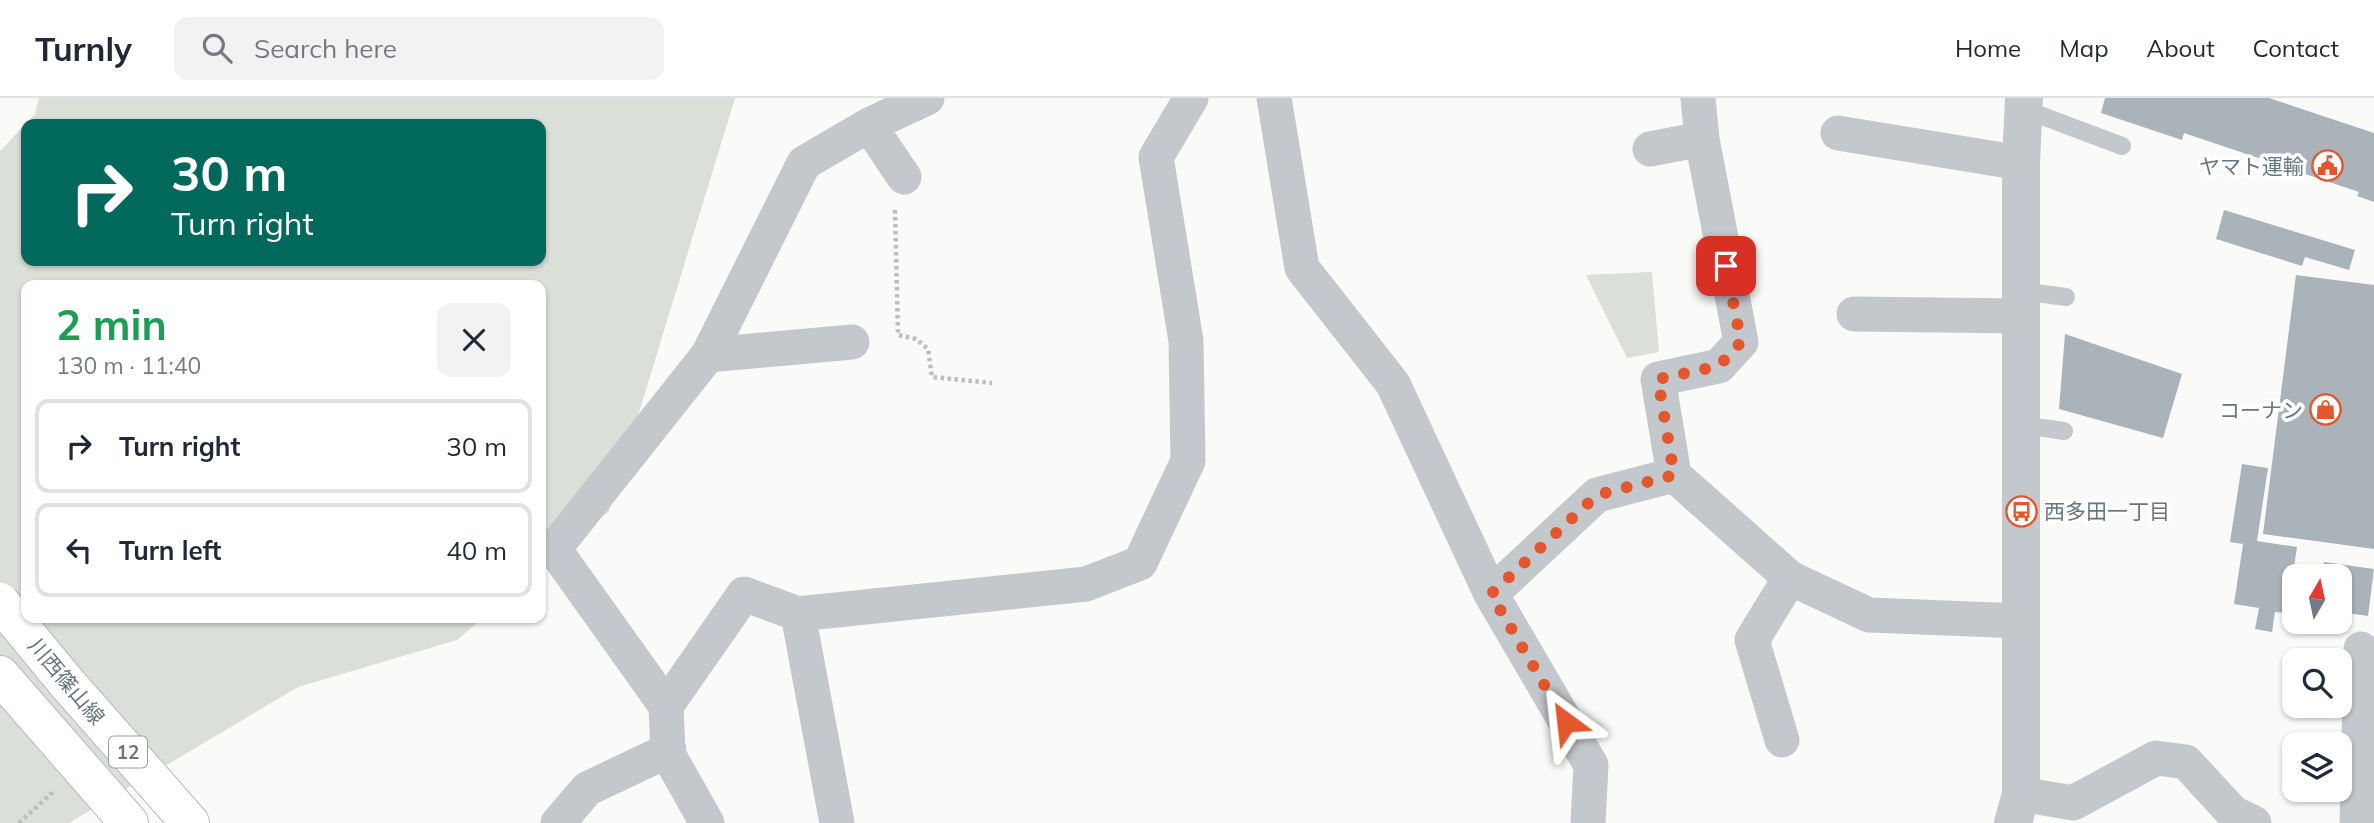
<!DOCTYPE html>
<meta charset="utf-8">
<style>
body{margin:0;font-family:Mulish,"Noto Sans JP",sans-serif;background:#f2f2f3;color:#1f2937;height:100vh;display:flex;flex-direction:column;font-size:26px;white-space:nowrap}
*{box-sizing:border-box;margin:0}
p{font-size:23px;color:#747a83}
.icon{flex:none;width:38px;height:38px;fill:none;stroke:currentColor;stroke-width:2;stroke-linecap:round;stroke-linejoin:round}
.map{position:relative;flex:1;overflow:hidden}
.details{position:absolute;left:21px;top:182px;width:525px;height:343px;display:flex;flex-direction:column;background:#fff;border-radius:14px;box-shadow:0 2px 5px #0004}
.details>*{flex:none}
.guide{position:absolute;left:21px;top:21px;width:525px;height:147px;border-radius:14px;box-shadow:0 2px 5px #0004;background:#00695c;color:#fff;overflow:hidden}
.needle{width:46px;rotate:9deg}
.fabs{position:absolute;left:2282px;top:466px;display:grid;gap:14px}
.fabs a{display:grid;place-items:center;width:70px;height:70px;border-radius:14px;background:#fff;box-shadow:0 2px 5px #0004;font-size:35px}
.pin{position:absolute;display:grid;place-items:center;width:60px;height:60px;color:#fff;margin:-30px;border-radius:14px;box-shadow:0 4px 10px #0006}
.me{position:absolute;width:77px;margin:-38px;rotate:330deg;stroke-linejoin:round;filter:drop-shadow(0 0 5px #0008)}
.turn{display:flex;align-items:center;gap:24px;height:147px;padding:0 35px;font-size:32px}
.turn .icon{width:91px;height:91px;stroke-width:2.5}
.turn b{display:block;font-size:49px;line-height:60px}
.round{display:grid;place-items:center;flex:none;width:74px;height:74px;border-radius:14px;background:#f2f2f3}
.head{display:flex;align-items:center;justify-content:space-between;height:119px;padding:0 35px}
h1{font-size:42px;font-weight:700;line-height:52px;color:#1e9e55}
ul{padding:0;list-style:none}
li{display:flex;align-items:center;gap:21px;height:94px;margin:0 14px 10px;padding:0 21px;border:4px solid #e0e1e3;border-radius:14px}
li div{flex:1}
li b{display:block;font-size:26px}
li em{font-style:normal}
header{display:flex;align-items:center;gap:42px;box-sizing:border-box;height:98px;padding:0 35px;background:#fff;border-bottom:2px solid #e0e1e3}
header strong{font-size:33px}
nav{display:flex;gap:38px;margin-inline-start:auto;font-size:24px}
.search{width:490px;height:63px;background:#f2f2f3;display:flex;align-items:center;gap:18px;box-sizing:border-box;padding:0 24px;border-radius:14px;color:#747a83;font-size:26px}
.map>svg:first-child{display:block}
.green{fill:#dadfd7;fill-rule:evenodd}
.building{fill:#aab3b9}
.lines{fill:none;stroke-linecap:round;stroke-linejoin:round}
.primary-casing{stroke:#b5babe;stroke-width:40}
.path{stroke:#bbbfc2;stroke-width:4.5;stroke-dasharray:3.5 3.5;stroke-linecap:butt}
.service{stroke:#c3c8cc;stroke-width:18}
.minor{stroke:#c3c8cc;stroke-width:35}
.tertiary{stroke:#c3c8cc;stroke-width:38}
.primary{stroke:#fff;stroke-width:38}
.primary-bridge-casing{stroke:#b5babe;stroke-width:40;stroke-linecap:butt}
.primary-bridge{stroke:#fff;stroke-width:38}
.route{stroke:#e4572e;stroke-width:12;stroke-dasharray:0 21.6}
.labels{text-anchor:middle;dominant-baseline:central;stroke-width:7;stroke-linejoin:round;paint-order:stroke}
.shield{fill:#fff;stroke:#939fa8;stroke-width:2}
.shield-label{font-size:19px;font-weight:bold;fill:#657683}
.poi-label{font-size:21px;fill:#657683;stroke:#fff;text-anchor:end}
.street-label{font-size:21px;fill:#657683;stroke:#fff}
</style>
<header>
<strong>Turnly</strong>
<div class="search"><svg class="icon" aria-label="search" viewBox="0 0 24 24"><circle cx="10" cy="10" r="6"/><path d="M15 15l6 6"/></svg>Search here</div>
<nav><a>Home</a><a>Map</a><a>About</a><a>Contact</a></nav>
</header>
<div class="map">
<svg width="2374" height="725" viewBox="0 0 2374 725">
<rect width="100%" height="100%" fill="#fafaf8"/>
<!-- green -->
<path class="green" d="M39 0H735L609 413 541 471V187H26V520H483L457 542 298 589 69 725H0V53L35 16ZM26 26H541V163H26Z
M1652 174 1659 254 1627 260 1586 177Z"/>
<!-- building -->
<path class="building" d="M2105 0H2269L2374 35V104L2357 98 2359 94 2184 35 2182 42 2101 15Z
M2224 112 2355 152 2349 172 2305 159 2302 168 2216 141Z
M2296 177 2374 187V451L2263 436Z
M2065 236 2182 276 2163 340 2059 311Z
M2242 366 2268 370 2257 443 2297 449 2287 515 2275 514 2272 534 2255 531 2259 510 2234 506 2243 446 2230 444Z
M2324 464 2374 471 2368 518 2340 514V478H2321Z"/>
<g class="lines">
<defs>
<path id="primary" d="M0 577 129 725
M66 584 190 725"/>
</defs>
<!-- primary casing -->
<use href="#primary" class="primary-casing"/>
<!-- path -->
<path class="path" d="M895 112 898 237 916 241 928 251 932 279 992 285
M19 725 54 693"/>
<!-- service -->
<path class="service" d="M2024 11 2122 48
M2021 193 2066 199
M2021 327 2064 333"/>
<!-- minor -->
<path class="minor" d="M1274 0 1302 170 1393 286 1491 496
M869 27 904 79
M1838 35 2021 65
M1650 51 1702 41
M1854 216 2021 218
M708 257 852 244
M1674 377 1658 281 1719 268 1741 244 1702 41 1698 0
M798 516 837 725
M666 608 554 451 708 257 804 65 869 27 927 0
M1782 642 1752 542 1790 480 1869 517 2022 523
M2021 696 2073 705 2156 660 2186 664 2233 715 2254 725
M558 725 587 691 669 652
M707 725 668 656 666 608 744 496 798 516 1086 486 1140 465 1188 363 1186 243 1156 59 1191 0
M1588 725 1591 667 1491 496 1597 397 1674 377 1790 480
M2357 725 2361 551"/>
<!-- tertiary -->
<path class="tertiary" d="M2013 725 2021 696V65L2024 0"/>
<!-- primary -->
<use href="#primary" class="primary"/>
<defs>
<path id="primary-bridge" d="M0 504 66 584"/>
</defs>
<!-- primary-bridge casing -->
<use href="#primary-bridge" class="primary-bridge-casing"/>
<!-- primary-bridge -->
<use href="#primary-bridge" class="primary-bridge"/>
</g>
<g class="lines">
<!-- route -->
<path class="route" d="M1566 624 1491 496 1597 397 1674 377 1658 281 1719 268 1741 244 1726 168"/>
</g>
<!-- icons -->
<defs>
<symbol id="civic-ring" viewBox="-11 -11 22 22"><circle r="9.5" fill="#fff" stroke="#e4572e" stroke-width="1.5"/><path d="M-.6-6.5H3V-4.5H.6V-3L4-1V1h2V6H-6V1h2V-1L-.6-3ZM-1.2 2.5V6h2.4V2.5Z" fill="#e4572e"/></symbol>
<symbol id="shop-ring" viewBox="-11 -11 22 22"><circle r="9.5" fill="#fff" stroke="#e4572e" stroke-width="1.5"/><path d="M-5-2.5h2.3a2.7 3.5 0 0 1 5.4 0H5L5.5 6h-11ZM-1.5-2.5h3a1.5 2.3 0 0 0-3 0Z" fill="#e4572e"/></symbol>
<symbol id="bus-ring" viewBox="-11 -11 22 22"><circle r="9.5" fill="#fff" stroke="#e4572e" stroke-width="1.5"/><path d="M-5-6H5V4H4V6H2V4H-2V6H-4V4H-5ZM-3.5-4V0h7V-4ZM-3.5 1.2v1.5H-2V1.2ZM2 1.2v1.5H3.5V1.2Z" fill="#e4572e"/></symbol>
</defs>
<g fill-rule="evenodd">
<use href="#civic-ring" x="2310" y="50" width="35" height="35"/>
<use href="#shop-ring" x="2308" y="294" width="35" height="35"/>
<use href="#bus-ring" x="2004" y="396" width="35" height="35"/>
</g>
<g class="labels">
<!-- shield labels -->
<rect class="shield" x="109" y="638.5" width="38" height="31" rx="5"/>
<g class="shield-label">
<text x="128" y="654">12</text>
</g>
<!-- poi labels -->
<g class="poi-label">
<text x="2304" y="68">ヤマト運輸</text>
<text x="2303" y="312">コーナン</text>
<text x="2044" y="413" text-anchor="start">西多田一丁目</text>
</g>
<!-- street labels -->
<g class="street-label">
<text transform="translate(67 583) rotate(50)">川西篠山線</text>
</g>
</g>
</svg>
<div class="fabs">
<a><svg class="needle" viewBox="-14 -14 28 28"><path d="M0-13l5 13h-10z" fill="#e53935"/><path d="M0 13l5-13h-10z" fill="#747a83"/></svg></a>
<a><svg class="icon" aria-label="search" viewBox="0 0 24 24"><circle cx="10" cy="10" r="6"/><path d="M15 15l6 6"/></svg></a>
<a><svg class="icon" aria-label="layers" viewBox="0 0 24 24"><path d="M12 4l9 5-9 5-9-5zM3 14l9 5 9-5"/></svg></a>
</div>
<div class="pin" style="left:1726px;top:168px;background:#d93025"><svg class="icon" aria-label="arrive" viewBox="0 0 24 24"><path d="M6 21V4h12l-3 4 3 4H6"/></svg></div>
<svg class="me" style="left:1566px;top:624px" viewBox="-20 -20 40 40"><path d="M0-17L14 15 0 8-14 15z" fill="#e4572e" stroke="#fff" stroke-width="4"/></svg>
<div class="guide">
<div class="turn"><svg class="icon" aria-label="right" viewBox="0 0 24 24"><path d="M7 20v-9h11M14 6l5 5-5 5"/></svg><div><b>30 m</b>Turn right</div></div>
</div>
<section class="details">
<div class="head"><div><h1>2 min</h1><p>130 m · 11:40</p></div><a class="round"><svg class="icon" aria-label="close" viewBox="0 0 24 24"><path d="M6 6l12 12M18 6L6 18"/></svg></a></div>
<ul>
<li><svg class="icon" aria-label="right" viewBox="0 0 24 24"><path d="M7 20v-9h11M14 6l5 5-5 5"/></svg><div><b>Turn right</b></div><em>30 m</em></li>
<li><svg class="icon" aria-label="left" viewBox="0 0 24 24"><path d="M17 20v-9H6M10 6l-5 5 5 5"/></svg><div><b>Turn left</b></div><em>40 m</em></li>
</ul>
</section>
</div>
